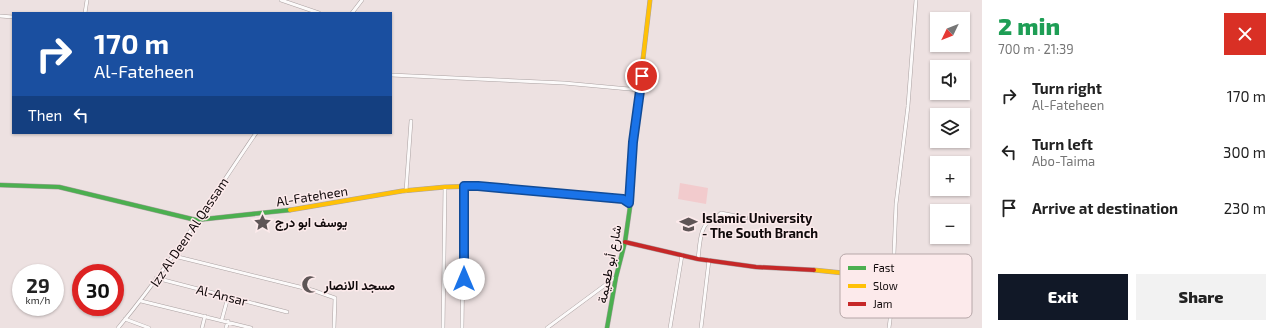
<!DOCTYPE html>
<meta charset="utf-8">
<style>
body{margin:0;font-family:"Exo 2",Vazirmatn,sans-serif;background:#f2f2f2;color:#222;height:100vh;display:flex;flex-direction:column;font-size:15px;white-space:nowrap}
*{box-sizing:border-box;margin:0}
p{font-size:13px;color:#767676}
.icon{flex:none;width:22px;height:22px;fill:none;stroke:currentColor;stroke-width:2;stroke-linecap:round;stroke-linejoin:round}
.map{position:relative;flex:1;overflow:hidden}
.side{display:flex;flex-direction:column;background:#fff;width:300px}
.side>*{flex:none}
.guide{position:absolute;left:12px;top:12px;width:380px;height:122px;border-radius:0px;box-shadow:0 1px 3px #0004;background:#1a4fa0;color:#fff;overflow:hidden}
.needle{width:26px;rotate:227deg}
.buttons{position:absolute;left:930px;top:12px;display:grid;gap:8px}
.buttons a{display:grid;place-items:center;width:40px;height:40px;border-radius:0px;background:#fff;box-shadow:0 1px 3px #0004;font-size:20px}
.speed{position:absolute;left:12px;top:264px;display:flex;gap:8px;font-size:20px;font-weight:700;text-align:center}
.speed>*{display:grid;place-content:center;width:52px;height:52px;border-radius:50%;background:#fff;box-shadow:0 1px 3px #0004;line-height:1}
.speed small{font-size:10px;font-weight:400}
.speed .limit{border:6px solid #d22;background:#fff;color:#111}
.pin{position:absolute;display:grid;place-items:center;width:34px;height:34px;color:#fff;margin:-17px;border:2px solid #fff;border-radius:50%;box-shadow:0 1px 4px #0007}
.me{position:absolute;width:44px;margin:-22px;rotate:0deg;stroke-linejoin:round;filter:drop-shadow(0 0 3px #0008)}
.turn{display:flex;align-items:center;gap:14px;height:84px;padding:0 16px;font-size:18px}
.turn .icon{width:52px;height:52px;stroke-width:2.5}
.turn b{display:block;font-size:28px;line-height:34px}
.then{display:flex;align-items:center;height:38px;padding:0 16px;background:#0003;gap:8px;font-size:15px}
.round{display:grid;place-items:center;flex:none;width:42px;height:42px;border-radius:0px;background:#f2f2f2}
.summary{display:flex;align-items:center;justify-content:space-between;height:68px;padding:0 16px}
h1{font-size:24px;font-weight:800;line-height:30px;color:#1e9e55}
.button{display:flex;gap:8px;margin-top:auto;padding:8px 16px}
.button a{flex:1;height:46px;border-radius:0px;background:#111827;color:#fff;font-size:16px;font-weight:800;line-height:46px;text-align:center}
.button a+a{background:#f2f2f2;color:#222}
ul{padding:0;list-style:none}
li{display:flex;align-items:center;gap:12px;height:56px;padding:0 16px}
li div{flex:1}
li b{display:block;font-size:15px}
li em{font-style:normal}
main{display:flex;flex:1;min-height:0}
.map>svg:first-child{display:block}
.green{fill:#f2cbcd}
.lines{fill:none;stroke-linecap:round;stroke-linejoin:round}
.street-casing{stroke:#aba2a2;stroke-width:4}
.fast-casing{stroke:#aba2a2;stroke-width:5}
.slow-casing{stroke:#aba2a2;stroke-width:5}
.jam-casing{stroke:#aba2a2;stroke-width:5}
.street{stroke:#fcfafa;stroke-width:3}
.fast{stroke:#4caf50;stroke-width:4}
.slow{stroke:#ffc107;stroke-width:4}
.jam{stroke:#c62828;stroke-width:4}
.route-casing{stroke:#114b97;stroke-width:10}
.route{stroke:#1a73e8;stroke-width:7}
.labels{text-anchor:middle;dominant-baseline:central;stroke-width:3;stroke-linejoin:round;paint-order:stroke}
.street-label{font-size:13px;fill:#110a0b;stroke:#fceaeb}
.poi-label{font-size:13px;font-weight:bold;fill:#110a0b;stroke:#fceaeb;text-anchor:start}
.key{fill:#fceaeb;stroke:#b6a7a8;stroke-width:1}
.key-label{font-size:11px;fill:#110a0b}
</style>
<main>
<div class="map">
<svg width="982" height="328" viewBox="0 0 982 328">
<rect width="100%" height="100%" fill="#ede1e1"/>
<!-- green -->
<path class="green" d="M680 183 708 188 706 204 678 199Z"/>
<g class="lines">
<defs>
<path id="street" d="M281 0 319 13
M85 13 87 0
M352 13 362 0
M0 16 13 17
M391 75 564 83 640 90
M406 191 411 121
M174 256 312 290 335 298 334 328
M698 259C700 245 699 221 716 218L721 213 746 218
M156 278 287 312
M141 301 251 328
M125 319 149 328
M222 319 228 297
M118 328C169 267 211 199 256 133
M202 328 205 316
M226 328 228 321
M443 328 445 187
M462 328 464 186
M547 328 616 277
M670 328 682 255
M701 328 709 260
M889 328 892 304 896 204 908 106 916 0"/>
<path id="fast" d="M0 185 59 187 196 220 290 210
M607 328 616 277 625 242 630 207 633 142 638 101"/>
<path id="slow" d="M638 101 650 0
M290 210 402 191 445 187 478 186 623 199 629 203
M814 270 892 278"/>
<path id="jam" d="M625 242 698 259 756 267 814 270"/>
</defs>
<!-- street casing -->
<use href="#street" class="street-casing"/>
<!-- fast casing -->
<use href="#fast" class="fast-casing"/>
<!-- slow casing -->
<use href="#slow" class="slow-casing"/>
<!-- jam casing -->
<use href="#jam" class="jam-casing"/>
<!-- street -->
<use href="#street" class="street"/>
<!-- fast -->
<use href="#fast" class="fast"/>
<!-- slow -->
<use href="#slow" class="slow"/>
<!-- jam -->
<use href="#jam" class="jam"/>
</g>
<g class="lines">
<defs>
<path id="route" d="M464 279V186H478L623 199 629 203 633 142 642 76"/>
</defs>
<!-- route casing -->
<use href="#route" class="route-casing"/>
<!-- route -->
<use href="#route" class="route"/>
</g>
<!-- icons -->
<defs>
<symbol id="sight-bare" viewBox="-9 -9 18 18"><path d="M0-6L1.8-2.2L6-1.7L2.9 1.2L3.7 5.4L0 3.3L-3.7 5.4L-2.9 1.2L-6-1.7L-1.8-2.2Z" fill="#5e5556" stroke="#fceaeb" stroke-width="2.5" paint-order="stroke"/></symbol>
<symbol id="university-bare" viewBox="-9 -9 18 18"><path d="M0-5L7-2L0 1L-7-2ZM-4 1L0 2.5L4 1V4Q0 6-4 4Z" fill="#5e5556" stroke="#fceaeb" stroke-width="2.5" paint-order="stroke"/></symbol>
<symbol id="mosque-bare" viewBox="-9 -9 18 18"><path d="M3.5-4.9A6 6 0 1 0 3.5 4.9A5 5 0 1 1 3.5-4.9Z" fill="#5e5556" stroke="#fceaeb" stroke-width="2.5" paint-order="stroke"/></symbol>
</defs>
<g fill-rule="evenodd">
<use href="#sight-bare" x="250" y="210" width="25" height="25"/>
<use href="#university-bare" x="676" y="212" width="25" height="25"/>
<use href="#mosque-bare" x="298" y="272" width="25" height="25"/>
</g>
<g class="labels">
<!-- street labels -->
<g class="street-label">
<text transform="translate(312 196) rotate(-9)">Al-Fateheen</text>
<text transform="translate(189 232) rotate(-56)">Izz Al Deen Al Qassam</text>
<text transform="translate(609 264) rotate(-79)">شارع أبو طعيمة</text>
<text transform="translate(222 295) rotate(14)">Al-Ansar</text>
</g>
<!-- poi labels -->
<g class="poi-label">
<text x="702" y="218">Islamic University<tspan x="702" dy="15">- The South Branch</tspan></text>
<text x="275" y="222">يوسف ابو درج</text>
<text x="324" y="285">مسجد الانصار</text>
</g>
</g>
<!-- legend -->
<rect x="840" y="254" width="132" height="64" rx="6" class="key"/>
<rect x="848" y="266" width="18" height="4" fill="#4caf50"/>
<rect x="848" y="284" width="18" height="4" fill="#ffc107"/>
<rect x="848" y="302" width="18" height="4" fill="#c62828"/>
<g class="key-label">
<text x="873" y="272">Fast</text>
<text x="873" y="290">Slow</text>
<text x="873" y="308">Jam</text>
</g>
</svg>
<div class="buttons">
<a><svg class="needle" viewBox="-14 -14 28 28"><path d="M0-13l5 13h-10z" fill="#e53935"/><path d="M0 13l5-13h-10z" fill="#767676"/></svg></a>
<a><svg class="icon" aria-label="sound" viewBox="0 0 24 24"><path d="M4 9h4l5-4v14l-5-4H4zM17 9q2 3 0 6"/></svg></a>
<a><svg class="icon" aria-label="layers" viewBox="0 0 24 24"><path d="M12 4l9 5-9 5-9-5zM3 14l9 5 9-5"/></svg></a>
<a>+</a>
<a>−</a>
</div>
<div class="speed"><div>29<small>km/h</small></div><div class="limit">30</div></div>
<div class="pin" style="left:642px;top:76px;background:#d93025"><svg class="icon" aria-label="arrive" viewBox="0 0 24 24"><path d="M6 21V4h12l-3 4 3 4H6"/></svg></div>
<svg class="me" style="left:464px;top:279px" viewBox="-20 -20 40 40"><circle r="19" fill="#fff"/><path d="M0-13L10 11 0 6-10 11z" fill="#1a73e8"/></svg>
<div class="guide">
<div class="turn"><svg class="icon" aria-label="right" viewBox="0 0 24 24"><path d="M7 20v-9h11M14 6l5 5-5 5"/></svg><div><b>170 m</b>Al-Fateheen</div></div>
<div class="then">Then<svg class="icon" aria-label="left" viewBox="0 0 24 24"><path d="M17 20v-9H6M10 6l-5 5 5 5"/></svg></div>
</div>
</div>
<section class="side">
<div class="summary"><div><h1>2 min</h1><p>700 m · 21:39</p></div><a class="round" style="background:#d93025;color:#fff"><svg class="icon" aria-label="close" viewBox="0 0 24 24"><path d="M6 6l12 12M18 6L6 18"/></svg></a></div>
<ul>
<li><svg class="icon" aria-label="right" viewBox="0 0 24 24"><path d="M7 20v-9h11M14 6l5 5-5 5"/></svg><div><b>Turn right</b><p>Al-Fateheen</p></div><em>170 m</em></li>
<li><svg class="icon" aria-label="left" viewBox="0 0 24 24"><path d="M17 20v-9H6M10 6l-5 5 5 5"/></svg><div><b>Turn left</b><p>Abo-Taima</p></div><em>300 m</em></li>
<li><svg class="icon" aria-label="arrive" viewBox="0 0 24 24"><path d="M6 21V4h12l-3 4 3 4H6"/></svg><div><b>Arrive at destination</b></div><em>230 m</em></li>
</ul>
<div class="button"><a>Exit</a><a>Share</a></div>
</section>
</main>
